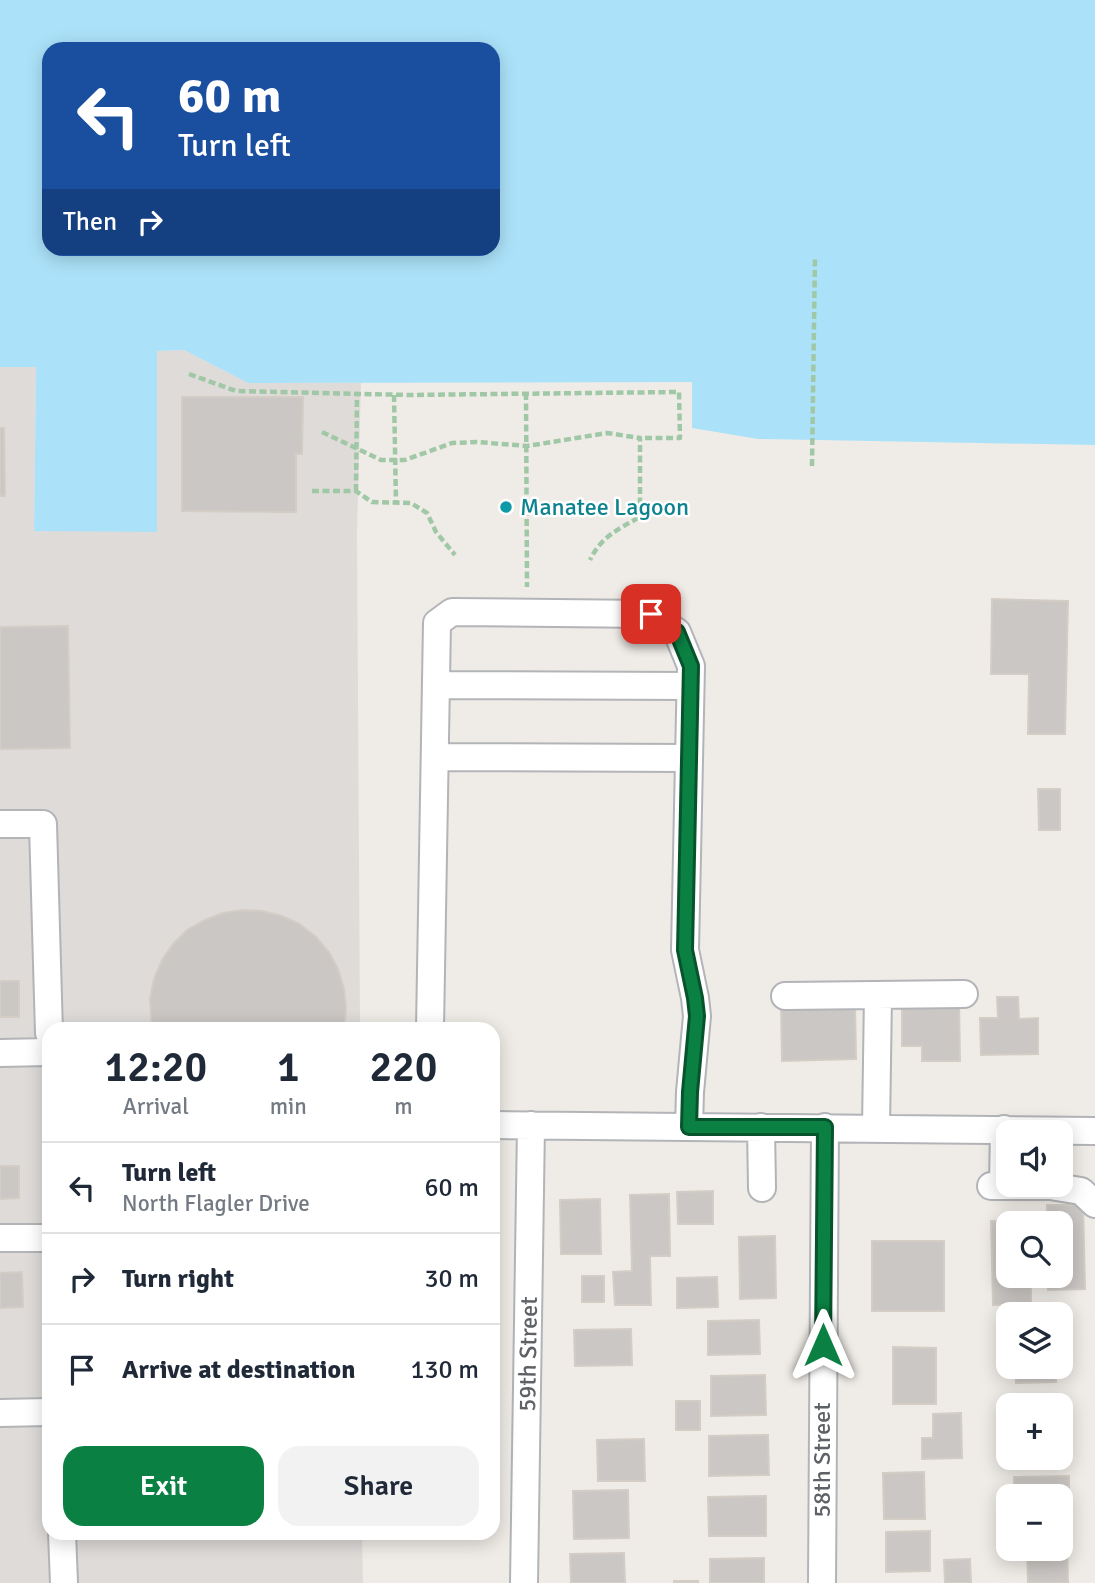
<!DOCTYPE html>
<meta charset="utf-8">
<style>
body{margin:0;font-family:Signika,sans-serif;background:#f2f2f3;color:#1f2937;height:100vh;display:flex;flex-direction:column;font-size:26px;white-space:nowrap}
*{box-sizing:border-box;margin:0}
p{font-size:23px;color:#747a83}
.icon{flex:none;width:38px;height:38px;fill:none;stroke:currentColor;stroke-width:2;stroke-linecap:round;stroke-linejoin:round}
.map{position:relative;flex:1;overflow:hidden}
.drawer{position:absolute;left:42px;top:1022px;width:458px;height:518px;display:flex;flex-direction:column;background:#fff;border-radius:21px;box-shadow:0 4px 18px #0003}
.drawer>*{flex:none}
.banner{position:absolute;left:42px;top:42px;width:458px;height:214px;border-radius:21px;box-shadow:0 4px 18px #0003;background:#1a4fa0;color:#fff;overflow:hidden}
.buttons{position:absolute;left:996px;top:1120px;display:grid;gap:14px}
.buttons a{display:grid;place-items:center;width:77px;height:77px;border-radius:14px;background:#fff;box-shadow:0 4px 18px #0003;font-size:35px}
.pin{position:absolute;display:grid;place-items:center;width:60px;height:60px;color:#fff;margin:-30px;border-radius:14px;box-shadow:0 4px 10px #0006}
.me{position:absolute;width:77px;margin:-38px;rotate:0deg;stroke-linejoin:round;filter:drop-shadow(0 0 5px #0008)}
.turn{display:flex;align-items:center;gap:24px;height:147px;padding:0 21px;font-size:32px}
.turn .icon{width:91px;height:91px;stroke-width:2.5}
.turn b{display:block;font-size:49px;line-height:60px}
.then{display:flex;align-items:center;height:66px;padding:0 21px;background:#0003;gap:14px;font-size:26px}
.eta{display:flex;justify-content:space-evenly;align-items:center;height:119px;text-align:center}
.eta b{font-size:42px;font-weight:600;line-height:49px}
.action{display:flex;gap:14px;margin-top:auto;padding:14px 21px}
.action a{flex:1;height:80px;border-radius:21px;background:#0b8043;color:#fff;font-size:28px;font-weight:600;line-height:80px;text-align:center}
.action a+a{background:#f2f2f3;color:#1f2937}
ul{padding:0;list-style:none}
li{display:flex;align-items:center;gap:21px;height:91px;padding:0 21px;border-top:2px solid #e0e1e3}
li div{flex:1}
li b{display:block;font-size:26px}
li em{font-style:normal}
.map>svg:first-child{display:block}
.industrial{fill:#dedbd9}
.water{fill:#ace2f9;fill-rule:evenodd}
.building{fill:#cbc7c4;stroke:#d3cdc5;stroke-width:2}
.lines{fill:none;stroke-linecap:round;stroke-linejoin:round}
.minor-casing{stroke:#b2b4b8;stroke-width:30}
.path{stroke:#a0c8a6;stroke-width:4.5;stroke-dasharray:7 3.5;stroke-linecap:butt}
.minor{stroke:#fff;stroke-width:26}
.route-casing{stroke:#07532c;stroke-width:18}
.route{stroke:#0b8043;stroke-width:12}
.culture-dot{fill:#0f9aa8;stroke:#fff;stroke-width:2.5}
.labels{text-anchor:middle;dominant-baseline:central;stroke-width:5;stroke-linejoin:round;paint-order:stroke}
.culture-label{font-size:24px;fill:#0d838f;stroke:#fff;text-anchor:start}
.street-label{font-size:24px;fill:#5e6266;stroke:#fff}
</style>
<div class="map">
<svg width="1095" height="1583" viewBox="0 0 1095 1583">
<rect width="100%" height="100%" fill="#efece7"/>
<!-- industrial -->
<path class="industrial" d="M184 350 248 383H361L357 532 360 1029H49V1533H362L363 1583H0V367L36 366 34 531H157V351Z"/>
<!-- water -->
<path class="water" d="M0 0H1095V445L758 439 692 428V382L248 383 184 350 157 351V532L34 531 36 367H0ZM49 49H494V248H49Z"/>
<!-- building -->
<path class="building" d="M182 397H303L302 454H296V512L182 511Z
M0 428H4L5 496H0Z
M992 599 1068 601 1065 734H1028L1029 674H991Z
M68 626 70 748 0 749V627Z
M1038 789H1060V830H1039Z
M243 910 262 911 282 916 300 924 316 937 329 952 338 969 344 989 346 1008 344 1029H152L150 999 154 979 162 960 173 944 187 930 205 920 223 913Z
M0 981H19V1017H0Z
M997 997H1018L1019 1019 1038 1018V1054L981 1055 980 1018H998Z
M959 1001 960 1061H922V1046H902V1002Z
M855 1003 856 1059 782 1061 781 1004Z
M0 1166H19V1198L0 1199Z
M713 1191V1224H678L677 1192Z
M669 1194 670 1256H650L651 1305H615L613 1272 632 1271 630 1195Z
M600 1199 601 1254H561L560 1200Z
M1047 1205H1083L1085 1289 1048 1290V1276H1060V1223H1047Z
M1030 1220V1223H1008V1276H1031V1304L993 1305 991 1221Z
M775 1236 776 1298 740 1299 739 1237Z
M872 1241H944V1311H872Z
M22 1272 23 1307 0 1308V1273Z
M582 1276H604V1302H582Z
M717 1277 718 1307 677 1308V1278Z
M759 1320 760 1354 708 1355V1321Z
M631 1329 632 1365 575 1366 574 1330Z
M893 1347 936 1348V1404H893Z
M1015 1367H1056V1382L1016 1383Z
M765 1375 766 1415 711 1416V1376Z
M676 1401H700V1430H676Z
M961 1413 962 1458 922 1459V1438H933V1414Z
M1060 1419H1065L1066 1460H1034V1458H1060Z
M768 1435 769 1475 709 1476V1436Z
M644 1439 645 1481H598L597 1440Z
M924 1472 925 1519H884L883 1473Z
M1069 1476V1521H1060V1496H1014V1477Z
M628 1490 629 1538 574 1539 573 1491Z
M766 1496V1536H709L708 1497Z
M930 1531V1571L886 1572V1532Z
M1060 1531H1067L1068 1583H1028L1027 1549H1060Z
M624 1553 625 1583H571L570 1554Z
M764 1558V1583H710V1559Z
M970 1559 971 1583H945L944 1560Z
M674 1581H698V1583H674Z"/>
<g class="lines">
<defs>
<path id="minor" d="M436 685 690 686
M435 757 689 758
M0 824H43L49 1033
M785 996 964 994
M430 1029 437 623 452 612 651 614 677 632 691 666 685 950 695 998 697 1016 690 1092 689 1127
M0 1053 49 1052
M494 1125 1095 1131
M761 1127 762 1188
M876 1128 878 995
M991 1186H1050L1081 1191 1095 1204
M1003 1186 1004 1129
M0 1238H49
M0 1413 49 1412
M62 1533 64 1583
M524 1583 531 1125
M822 1583 825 1127"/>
</defs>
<!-- minor casing -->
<use href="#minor" class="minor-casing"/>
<!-- path -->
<path class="path" d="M189 374 236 391 409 395 679 392 680 438H640
M526 393 527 587
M394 395 396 503
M322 432 381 460H405L452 443 477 442 527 446 607 433 640 438V517C618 529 601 537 590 560
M812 466 815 256
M312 491H356L372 502 411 503 427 513 436 532 455 555
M356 491 357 394"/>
<!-- minor -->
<use href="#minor" class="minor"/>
</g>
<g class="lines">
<defs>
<path id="route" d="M651 614 677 632 691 666 685 950 695 998 697 1016 690 1092 689 1127H825L823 1345"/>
</defs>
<!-- route casing -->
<use href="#route" class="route-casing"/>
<!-- route -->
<use href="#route" class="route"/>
</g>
<!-- markers -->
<circle class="culture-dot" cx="506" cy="507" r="7"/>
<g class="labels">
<!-- culture labels -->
<g class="culture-label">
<text x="520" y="507">Manatee Lagoon</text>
</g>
<!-- street labels -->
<g class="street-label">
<text transform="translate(528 1354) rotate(-89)">59th Street</text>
<text transform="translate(822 1460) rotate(-90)">58th Street</text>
</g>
</g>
</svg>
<div class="buttons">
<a><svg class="icon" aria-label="sound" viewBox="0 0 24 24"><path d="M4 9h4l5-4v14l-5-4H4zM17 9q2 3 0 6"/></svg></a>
<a><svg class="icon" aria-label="search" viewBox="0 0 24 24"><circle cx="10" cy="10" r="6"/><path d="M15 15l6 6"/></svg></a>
<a><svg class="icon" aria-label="layers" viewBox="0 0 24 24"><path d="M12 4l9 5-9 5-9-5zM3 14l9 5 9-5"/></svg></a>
<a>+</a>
<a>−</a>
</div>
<div class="pin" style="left:651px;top:614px;background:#d93025"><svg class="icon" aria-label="arrive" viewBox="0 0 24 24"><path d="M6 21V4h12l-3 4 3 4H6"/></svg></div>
<svg class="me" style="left:823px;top:1345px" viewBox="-20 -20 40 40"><path d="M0-17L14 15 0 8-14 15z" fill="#0b8043" stroke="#fff" stroke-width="4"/></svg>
<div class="banner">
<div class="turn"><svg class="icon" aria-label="left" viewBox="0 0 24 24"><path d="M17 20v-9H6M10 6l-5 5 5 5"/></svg><div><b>60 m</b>Turn left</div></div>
<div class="then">Then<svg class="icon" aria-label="right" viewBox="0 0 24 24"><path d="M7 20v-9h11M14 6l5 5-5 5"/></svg></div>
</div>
<section class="drawer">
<div class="eta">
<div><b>12:20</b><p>Arrival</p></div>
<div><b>1</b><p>min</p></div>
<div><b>220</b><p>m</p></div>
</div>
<ul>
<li><svg class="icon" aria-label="left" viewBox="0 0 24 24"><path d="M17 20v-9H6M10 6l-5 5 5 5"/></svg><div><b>Turn left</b><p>North Flagler Drive</p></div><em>60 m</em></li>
<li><svg class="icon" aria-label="right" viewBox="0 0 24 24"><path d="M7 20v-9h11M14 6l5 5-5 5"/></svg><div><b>Turn right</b></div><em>30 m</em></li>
<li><svg class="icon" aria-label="arrive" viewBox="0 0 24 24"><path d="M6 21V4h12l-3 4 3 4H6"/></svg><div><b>Arrive at destination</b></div><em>130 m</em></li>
</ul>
<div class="action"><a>Exit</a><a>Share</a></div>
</section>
</div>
